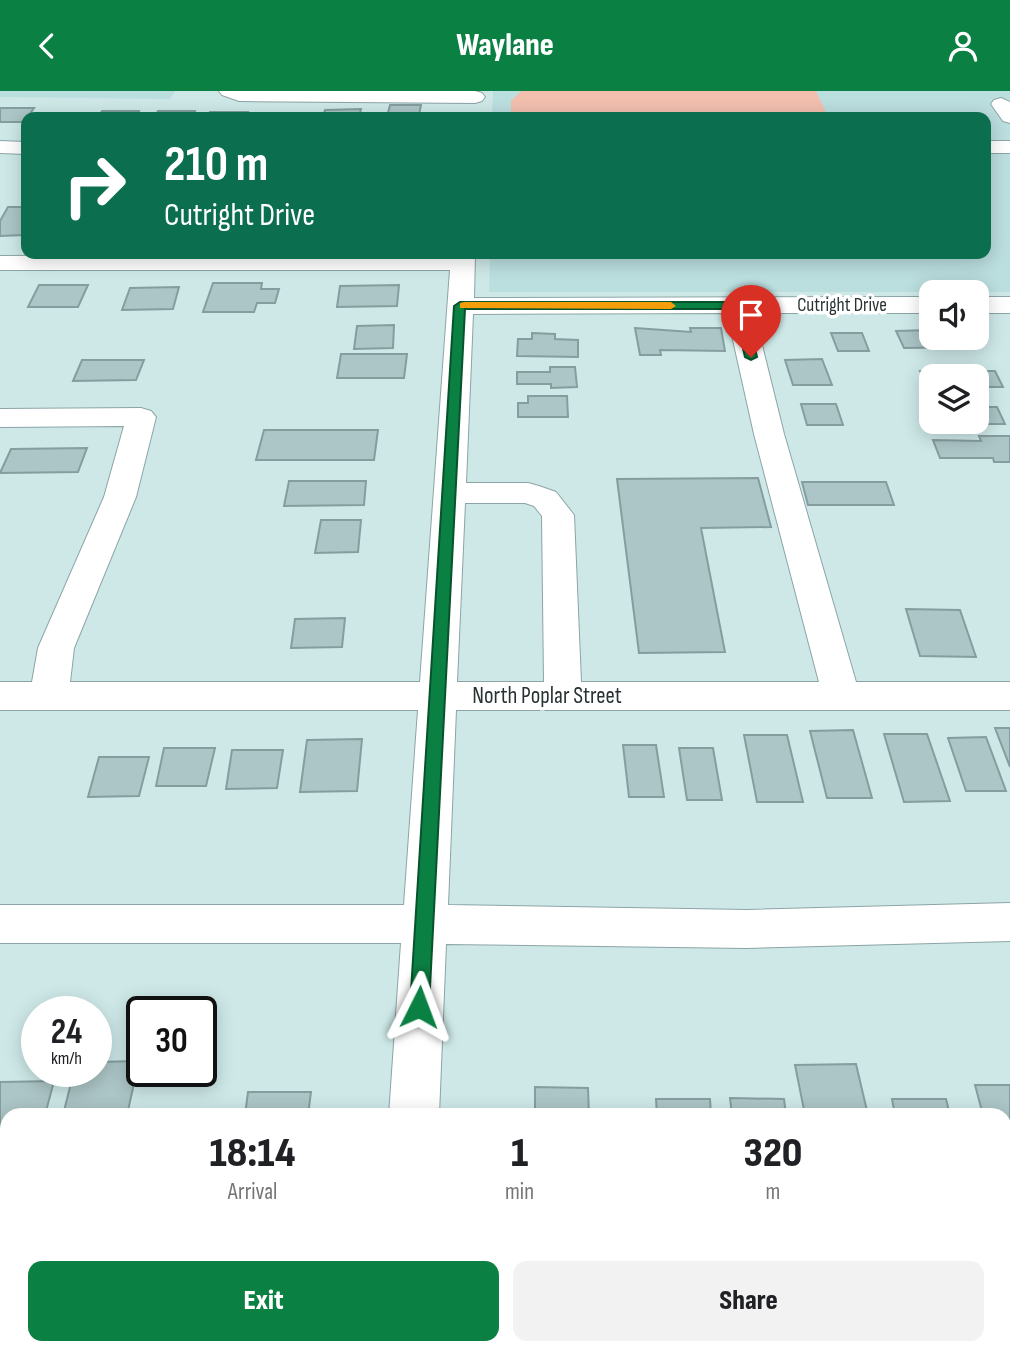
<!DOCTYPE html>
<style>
body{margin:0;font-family:"Sofia Sans Condensed",sans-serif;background:#f2f2f2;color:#202124;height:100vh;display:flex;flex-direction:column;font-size:26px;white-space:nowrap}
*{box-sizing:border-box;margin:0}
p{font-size:23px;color:#757577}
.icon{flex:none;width:38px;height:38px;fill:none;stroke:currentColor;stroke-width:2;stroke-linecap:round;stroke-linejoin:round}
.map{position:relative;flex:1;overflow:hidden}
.sheet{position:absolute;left:0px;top:1017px;width:1012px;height:247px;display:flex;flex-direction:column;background:#fff;border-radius:21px 21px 0 0;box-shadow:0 4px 18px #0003}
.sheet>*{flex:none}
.guide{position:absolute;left:21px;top:21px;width:970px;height:147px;border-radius:14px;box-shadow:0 4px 18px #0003;background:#0b6e4f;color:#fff;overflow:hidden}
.controls{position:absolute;left:919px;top:189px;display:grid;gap:14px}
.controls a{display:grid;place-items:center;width:70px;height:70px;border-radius:14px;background:#fff;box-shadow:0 4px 18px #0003;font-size:35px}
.speed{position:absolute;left:21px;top:905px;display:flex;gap:14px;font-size:35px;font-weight:700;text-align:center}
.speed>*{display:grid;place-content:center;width:91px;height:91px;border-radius:50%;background:#fff;box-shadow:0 4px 18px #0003;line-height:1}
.speed small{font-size:18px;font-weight:400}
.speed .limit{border:4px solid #111;border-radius:10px;background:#fff;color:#111}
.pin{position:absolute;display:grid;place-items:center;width:60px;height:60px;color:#fff;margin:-72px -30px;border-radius:50% 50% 50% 0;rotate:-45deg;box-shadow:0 0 7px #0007}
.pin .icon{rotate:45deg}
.me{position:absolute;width:77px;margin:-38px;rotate:3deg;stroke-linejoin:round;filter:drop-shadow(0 0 5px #0008)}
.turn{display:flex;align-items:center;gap:24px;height:147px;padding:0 28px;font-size:32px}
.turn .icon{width:91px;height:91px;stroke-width:2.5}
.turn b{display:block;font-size:49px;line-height:60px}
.eta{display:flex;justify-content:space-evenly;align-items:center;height:119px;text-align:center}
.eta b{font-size:42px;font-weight:800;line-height:49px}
.primary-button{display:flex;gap:14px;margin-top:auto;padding:14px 28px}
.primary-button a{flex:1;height:80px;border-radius:14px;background:#0b8043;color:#fff;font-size:28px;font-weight:800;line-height:80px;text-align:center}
.primary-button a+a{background:#f2f2f2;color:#202124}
header{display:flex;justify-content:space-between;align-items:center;height:91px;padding:0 28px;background:#0b8043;color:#fff;font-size:32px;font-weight:800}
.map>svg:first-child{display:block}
.built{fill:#bbdedf}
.green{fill:#f2bfaf}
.building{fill:#acc5c6;stroke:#859d9e;stroke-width:2}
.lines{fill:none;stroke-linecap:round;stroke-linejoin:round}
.minor-casing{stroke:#8ca4a5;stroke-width:2}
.minor{fill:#fff;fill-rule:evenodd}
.route{fill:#0b8043;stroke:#07532c;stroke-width:2}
.slow{fill:#f59e0b}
.labels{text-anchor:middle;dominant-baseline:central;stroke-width:7;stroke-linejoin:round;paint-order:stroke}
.far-street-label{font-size:19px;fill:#283232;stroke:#fff}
.street-label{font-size:23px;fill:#283232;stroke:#fff}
</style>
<header><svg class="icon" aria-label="back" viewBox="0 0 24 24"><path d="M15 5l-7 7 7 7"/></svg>Waylane<svg class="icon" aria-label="person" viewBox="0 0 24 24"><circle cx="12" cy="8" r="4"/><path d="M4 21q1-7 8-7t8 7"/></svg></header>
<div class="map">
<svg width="1010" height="1262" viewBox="0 0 1010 1262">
<rect width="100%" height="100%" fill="#cee8e8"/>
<!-- built -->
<path class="built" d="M0 0H175L170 8 0 6Z
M493 0H1010V201H489L490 163H985V26H492Z"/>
<!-- green -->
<path class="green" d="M521 0H816L828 26H511V10Z"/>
<!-- building -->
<path class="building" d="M390 14H421L419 24 416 26H387Z
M0 17H34L24 31H0Z
M361 18 359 26H323L325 19Z
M102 20H139L136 26H98Z
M158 20H195L192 26H155Z
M210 21H248L246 26H208Z
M8 116H26L24 144 0 145V130Z
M213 192H262L261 198H279L275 212H257L254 221H203Z
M39 194H88L78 216H28Z
M399 194 397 215 337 216 340 195Z
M179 196 173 218 122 219 130 197Z
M394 234 393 257 354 258 357 235Z
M635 237 691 241 690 237H721L725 260 660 259 661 264H640Z
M931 239V247H965L970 256 904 257 896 240Z
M532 242 555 243V248L578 249V266L517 265 518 248H532Z
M831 242H862L869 260H838Z
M341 263H407L404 287H337Z
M822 268 832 294H793L785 269Z
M82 269H144L136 289 73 290Z
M550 276H575L577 296 551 297V293H517V281H550Z
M920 280H995L1003 296H976V285H931V296H927Z
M528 305H567L568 326H518V312H528Z
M801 313H836L843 334H807Z
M976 316H997L1005 333H943L976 331Z
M264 339H378L374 369H256Z
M979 345H1010V371H994L993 367H940L933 349 981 350Z
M87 357 78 381 0 382 11 358Z
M758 387 771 436 701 437 725 561 639 562 617 388Z
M289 390H366L364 414 284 415Z
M802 391H886L894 414H808Z
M321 429H361L358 461 315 462Z
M906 518 960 519 976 566 920 565Z
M345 527 342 556 291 557 295 528Z
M995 637H1010V676Z
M853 639 872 707H827L810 640Z
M884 643H927L950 710 904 711Z
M744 644H787L803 711H757Z
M986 646 1006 700H966L948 647Z
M362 648 357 700 300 701 307 649Z
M623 654H656L664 706H629Z
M164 657H215L206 695H156Z
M679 657H713L722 709H687Z
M232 659H283L277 697 226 698Z
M99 666H149L139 705 88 706Z
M139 970 127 1024H63L74 980H96V971Z
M856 973 868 1024H805L795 974Z
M54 990 45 1024H7V1105H0V991Z
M975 994H1010V1065H1004V1024H983Z
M535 996 588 997 589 1024H535Z
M248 1001H311L308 1024H245Z
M730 1007 784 1008 786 1024H732Z
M656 1008H710L711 1024H657Z
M892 1008H946L950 1024H895Z
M6 1242 7 1256H76L75 1262H2Z
M1004 1247 1010 1248V1262H943L941 1256H1004Z
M212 1256H285L284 1262H211Z
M619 1256H690V1262H619Z
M833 1256H915L917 1262H833Z"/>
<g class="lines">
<defs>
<path id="minor" d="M219 0H475L482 2 485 6 482 10 475 12 239 10 222 4Z
M1001 7 1010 11V32L1003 30 991 13 994 9Z
M0 50 26 51V63L0 62Z
M985 50H1010V62H985Z
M475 163 474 207 931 206V222H754L784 343 856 591H1010V619H456L448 814 747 819 1010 812V850L747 857 446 853 439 1024H389L401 852H0V814H404L418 619H0V591H32L38 557 104 406 124 335 0 336V318L141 317 151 320 156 326 136 406 74 557 70 591H420L450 179H0V165ZM727 222 754 343 819 591H581L574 424 556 401 539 395 528 392H466L473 223ZM465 412H525L534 415 542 425 544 591H457Z
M976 206H1010V222H976Z
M1004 1133H1010V1187H1004Z
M0 1143H7V1197H0Z
M375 1256H431L432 1262H374Z"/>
</defs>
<!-- minor casing -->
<use href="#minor" class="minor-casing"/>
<!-- minor -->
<use href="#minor" class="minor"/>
</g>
<!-- route -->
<path class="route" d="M739 211 745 215 757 266 751 269 745 266 734 218H465L429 916 426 922 419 925 412 922 410 916 454 215 460 211Z"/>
<!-- slow -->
<path class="slow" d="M464 211H671L676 215 671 218 460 217V212Z"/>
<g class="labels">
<!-- far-street labels -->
<g class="far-street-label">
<text x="842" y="214">Cutright Drive</text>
</g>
<!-- street labels -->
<g class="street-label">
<text x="547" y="605">North Poplar Street</text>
</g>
</g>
</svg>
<div class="controls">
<a><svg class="icon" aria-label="sound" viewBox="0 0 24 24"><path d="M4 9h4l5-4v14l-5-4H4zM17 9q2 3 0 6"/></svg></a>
<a><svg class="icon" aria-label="layers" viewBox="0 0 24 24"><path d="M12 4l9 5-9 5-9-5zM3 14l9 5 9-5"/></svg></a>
</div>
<div class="speed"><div>24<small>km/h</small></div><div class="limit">30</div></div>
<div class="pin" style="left:751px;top:266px;background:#d93025"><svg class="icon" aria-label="arrive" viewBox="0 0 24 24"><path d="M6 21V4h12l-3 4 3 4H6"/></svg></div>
<svg class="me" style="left:419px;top:916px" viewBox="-20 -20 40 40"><path d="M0-17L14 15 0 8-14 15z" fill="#0b8043" stroke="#fff" stroke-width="4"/></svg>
<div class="guide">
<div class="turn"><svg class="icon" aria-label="right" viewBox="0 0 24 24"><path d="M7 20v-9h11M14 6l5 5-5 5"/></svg><div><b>210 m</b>Cutright Drive</div></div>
</div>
<section class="sheet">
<div class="eta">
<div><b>18:14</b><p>Arrival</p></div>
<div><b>1</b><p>min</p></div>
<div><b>320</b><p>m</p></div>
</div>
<div class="primary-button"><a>Exit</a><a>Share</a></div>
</section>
</div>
